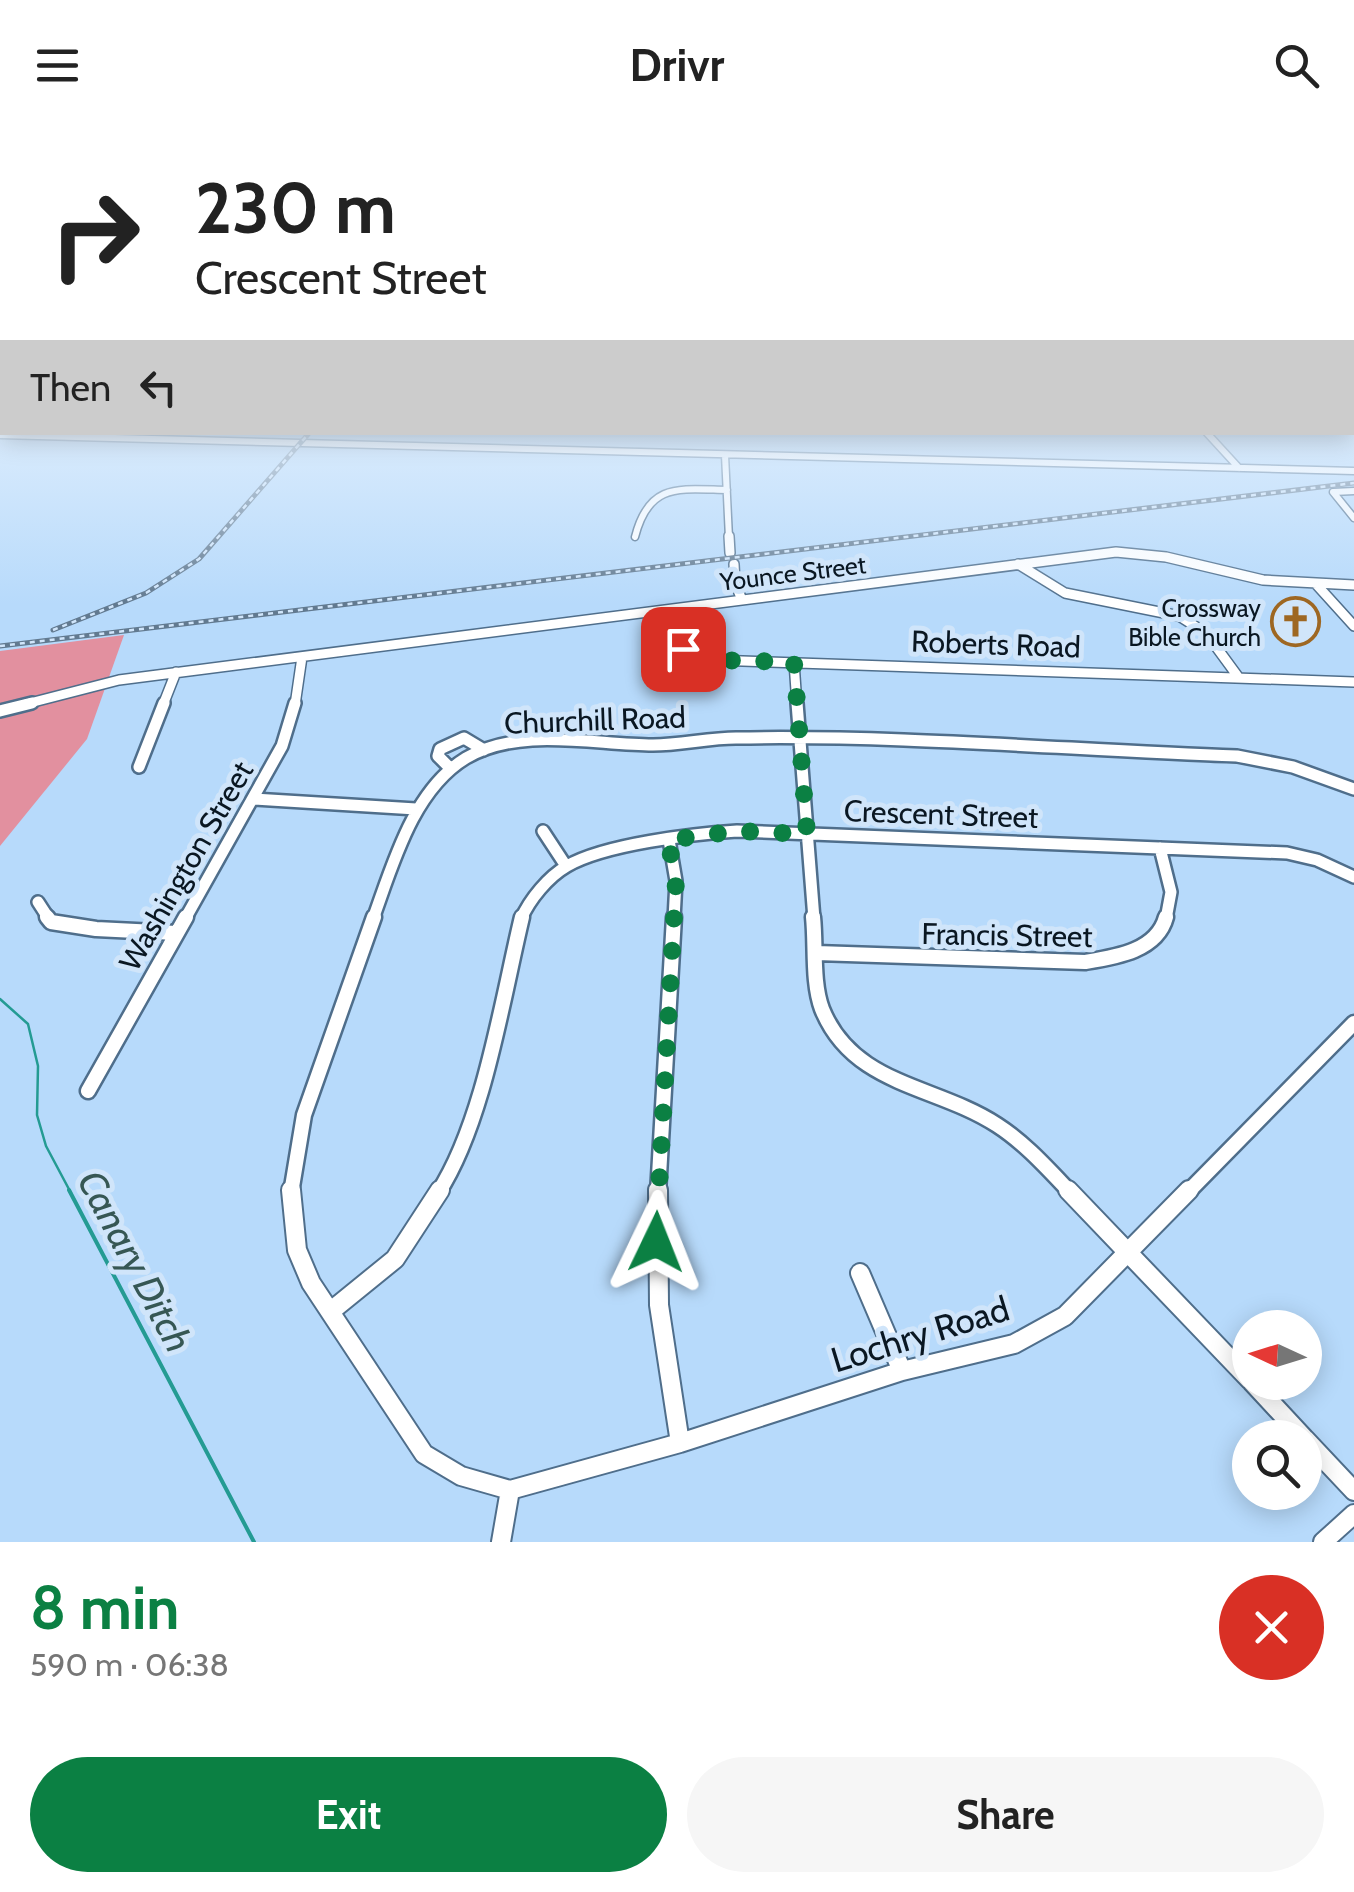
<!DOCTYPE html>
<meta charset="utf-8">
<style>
body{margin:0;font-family:Cabin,sans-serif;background:#f6f6f6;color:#222;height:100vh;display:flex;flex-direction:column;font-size:38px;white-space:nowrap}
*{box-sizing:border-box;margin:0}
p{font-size:32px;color:#767676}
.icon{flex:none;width:55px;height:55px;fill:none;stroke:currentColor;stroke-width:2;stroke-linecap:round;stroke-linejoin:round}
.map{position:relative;height:1412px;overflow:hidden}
.side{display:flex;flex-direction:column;background:#fff;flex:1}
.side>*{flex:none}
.guide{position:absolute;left:0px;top:0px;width:1355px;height:305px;box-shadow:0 5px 25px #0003;background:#fff;color:#222;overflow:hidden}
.needle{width:65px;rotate:274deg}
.buttons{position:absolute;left:1232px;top:1180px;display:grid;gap:20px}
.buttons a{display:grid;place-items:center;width:90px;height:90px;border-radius:50%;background:#fff;box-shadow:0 5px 25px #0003;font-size:50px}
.pin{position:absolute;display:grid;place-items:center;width:85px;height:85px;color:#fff;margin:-42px;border-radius:20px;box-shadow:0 5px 15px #0006}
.me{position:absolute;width:110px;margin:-55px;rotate:2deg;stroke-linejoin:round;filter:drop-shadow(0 0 8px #0008)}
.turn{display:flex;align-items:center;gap:35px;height:210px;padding:0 30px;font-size:45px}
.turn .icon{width:130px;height:130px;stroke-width:2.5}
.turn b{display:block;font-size:70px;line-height:85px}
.then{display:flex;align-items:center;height:95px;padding:0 30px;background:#0003;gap:20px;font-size:38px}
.round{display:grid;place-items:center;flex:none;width:105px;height:105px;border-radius:52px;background:#f6f6f6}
.head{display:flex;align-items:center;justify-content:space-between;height:170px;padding:0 30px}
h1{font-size:60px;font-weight:700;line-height:75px;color:#0b8043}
.button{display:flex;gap:20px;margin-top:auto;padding:20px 30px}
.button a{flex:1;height:115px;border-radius:60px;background:#0b8043;color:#fff;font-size:40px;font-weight:700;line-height:115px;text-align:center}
.button a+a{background:#f6f6f6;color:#222}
header{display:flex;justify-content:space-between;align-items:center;height:130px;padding:0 30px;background:#fff;font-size:45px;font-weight:700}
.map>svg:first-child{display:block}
.green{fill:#e2909f}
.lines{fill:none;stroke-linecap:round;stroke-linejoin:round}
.stream-far1{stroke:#249b93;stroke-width:2.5}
.stream{stroke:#249b93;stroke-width:4}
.minor-far4-casing{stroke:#4f6e8b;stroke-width:9}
.minor-far3-casing{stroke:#4f6e8b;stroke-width:12}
.minor-far2-casing{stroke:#4f6e8b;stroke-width:16}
.minor-far1-casing{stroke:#4f6e8b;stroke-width:19}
.minor-casing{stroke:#4f6e8b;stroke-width:22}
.minor-far4{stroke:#fff;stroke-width:6}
.minor-far3{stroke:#fff;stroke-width:9}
.minor-far2{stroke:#fff;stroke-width:11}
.minor-far1{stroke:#fff;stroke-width:14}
.minor{stroke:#fff;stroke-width:18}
.rail-casing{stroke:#627a90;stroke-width:5}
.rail{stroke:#d0e5fa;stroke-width:2.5;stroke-dasharray:5;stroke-linecap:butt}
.route{stroke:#0b8043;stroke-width:18;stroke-dasharray:0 32.4}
.labels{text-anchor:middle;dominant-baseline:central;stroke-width:10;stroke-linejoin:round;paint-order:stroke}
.far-street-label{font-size:25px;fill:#0a1722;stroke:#d0e5fa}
.far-poi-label{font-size:25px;fill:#0a1722;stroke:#d0e5fa;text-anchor:end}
.street-label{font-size:30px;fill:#0a1722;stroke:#d0e5fa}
.near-street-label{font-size:35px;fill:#0a1722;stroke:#d0e5fa}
.near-water-label{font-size:38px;font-style:italic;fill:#365754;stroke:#d0e5fa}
</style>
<header><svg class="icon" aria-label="menu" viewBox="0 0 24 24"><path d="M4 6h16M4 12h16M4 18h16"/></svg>Drivr<svg class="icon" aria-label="search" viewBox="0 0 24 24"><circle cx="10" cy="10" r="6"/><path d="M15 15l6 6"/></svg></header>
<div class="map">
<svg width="1354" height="1412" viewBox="0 0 1354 1412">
<rect width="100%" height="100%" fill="#b7dafb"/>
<!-- green -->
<path class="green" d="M124 505 87 609 0 716V521Z"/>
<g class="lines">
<!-- stream-far1 -->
<path class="stream-far1" d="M0 869 28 894 38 936 37 985 46 1016 71 1063"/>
<!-- stream -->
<path class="stream" d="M69 1060 254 1412"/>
<defs>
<path id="minor-far4" d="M1206 302 1239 338
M0 305 1354 341
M725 325 729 408
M1354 361 1333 362 1354 388
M635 407C649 352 679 359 727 360"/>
<path id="minor-far3" d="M729 406 730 423
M734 434 735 453 742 470
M1018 434 1065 463 1179 486 1206 503 1239 548
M1316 454 1354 496
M661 481 680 514 714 530 1354 552
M794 532 797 575
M22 575 119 550 1116 422 1166 427 1263 450 1354 455
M163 575 176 542
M295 575 302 527"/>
<path id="minor-far2" d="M797 573 814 789
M0 581 32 573
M139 637 164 573
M450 638 438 626 440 619 464 608 484 620
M253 669 416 679
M543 701 566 736
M669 710 676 751 674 789
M1160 718 1171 762 1166 789
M38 772 49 789
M185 789 282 616 295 573
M373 789C393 734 413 660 466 628 521 596 594 615 653 615 681 615 708 608 736 608 903 605 1071 620 1237 626L1293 637 1354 659
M521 789C530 769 548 747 567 736 605 714 693 704 737 701L1287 723 1317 730 1354 747"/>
<path id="minor-far1" d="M47 787 51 792 96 799 176 803
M813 787C816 815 812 853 822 879 853 956 936 955 997 995 1025 1013 1048 1039 1071 1063
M817 823 1085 832C1116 827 1157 821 1166 787
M88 961 186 787
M291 1063 304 985 374 787
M438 1063C484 992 502 870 522 787
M658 1063 674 787
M1187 1063 1354 893"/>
<path id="minor" d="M291 1060 297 1120 311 1153 424 1324 461 1346 510 1360
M658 1060 659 1175 680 1313
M1068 1060 1250 1250
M860 1143 902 1241
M331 1181 395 1129 440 1060
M1252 1252 1304 1308
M1305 1309 1354 1361
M510 1360 680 1313 902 1241 1014 1214 1065 1186 1189 1060
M501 1412 510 1360
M1323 1412 1354 1384"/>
</defs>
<!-- minor-far4 casing -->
<use href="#minor-far4" class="minor-far4-casing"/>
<!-- minor-far3 casing -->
<use href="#minor-far3" class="minor-far3-casing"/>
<!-- minor-far2 casing -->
<use href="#minor-far2" class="minor-far2-casing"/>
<!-- minor-far1 casing -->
<use href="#minor-far1" class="minor-far1-casing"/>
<!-- minor casing -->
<use href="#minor" class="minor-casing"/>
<!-- minor-far4 -->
<use href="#minor-far4" class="minor-far4"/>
<!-- minor-far3 -->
<use href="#minor-far3" class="minor-far3"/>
<!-- minor-far2 -->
<use href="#minor-far2" class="minor-far2"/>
<!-- minor-far1 -->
<use href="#minor-far1" class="minor-far1"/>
<!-- minor -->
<use href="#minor" class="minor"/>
<defs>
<path id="rail" d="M53 500 146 463 199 429 310 302
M0 516 1354 353"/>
</defs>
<!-- rail casing -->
<use href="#rail" class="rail-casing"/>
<!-- rail -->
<use href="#rail" class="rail"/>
</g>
<!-- sky -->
<linearGradient id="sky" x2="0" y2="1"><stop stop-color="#59aac6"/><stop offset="0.58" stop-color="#dfeefd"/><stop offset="1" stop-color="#dfeefd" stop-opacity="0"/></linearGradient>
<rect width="1354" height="474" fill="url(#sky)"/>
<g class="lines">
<!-- route -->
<path class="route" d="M656 1112 676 751 668 710 737 701 807 704 794 532 714 530 683 519"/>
</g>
<!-- icons -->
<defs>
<symbol id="church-ring" viewBox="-11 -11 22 22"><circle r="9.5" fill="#d0e5fa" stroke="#9e6722" stroke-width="1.5"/><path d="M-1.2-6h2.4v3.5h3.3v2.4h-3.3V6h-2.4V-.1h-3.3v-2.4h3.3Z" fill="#9e6722"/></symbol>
</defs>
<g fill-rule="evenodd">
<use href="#church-ring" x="1268" y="464" width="55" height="55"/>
</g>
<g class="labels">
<!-- far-street labels -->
<g class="far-street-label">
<text transform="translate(793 443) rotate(-7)">Younce Street</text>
</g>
<!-- far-poi labels -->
<g class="far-poi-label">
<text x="1261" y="478">Crossway<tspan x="1261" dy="29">Bible Church</tspan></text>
</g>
<!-- street labels -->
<g class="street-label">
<text transform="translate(996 514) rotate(2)">Roberts Road</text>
<text transform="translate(595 590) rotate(-2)">Churchill Road</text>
<text transform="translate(941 684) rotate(2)">Crescent Street</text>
<text transform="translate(186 736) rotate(-60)">Washington Street</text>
<text transform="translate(1007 805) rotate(1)">Francis Street</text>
</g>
<!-- near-street labels -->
<g class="near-street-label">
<text transform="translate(920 1204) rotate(-17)">Lochry Road</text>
</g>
<!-- near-water labels -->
<g class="near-water-label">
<text transform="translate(135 1131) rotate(62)">Canary Ditch</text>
</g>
</g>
</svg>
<div class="buttons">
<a><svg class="needle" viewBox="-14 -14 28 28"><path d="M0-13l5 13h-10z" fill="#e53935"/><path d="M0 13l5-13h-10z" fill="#767676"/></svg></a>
<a><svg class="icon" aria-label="search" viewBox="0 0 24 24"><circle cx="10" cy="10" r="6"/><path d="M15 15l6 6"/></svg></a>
</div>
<div class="pin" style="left:683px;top:519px;background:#d93025"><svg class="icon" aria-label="arrive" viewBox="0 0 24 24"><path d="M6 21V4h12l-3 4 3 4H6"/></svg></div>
<svg class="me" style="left:656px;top:1112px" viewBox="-20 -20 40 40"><path d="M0-17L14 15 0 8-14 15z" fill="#0b8043" stroke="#fff" stroke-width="4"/></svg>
<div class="guide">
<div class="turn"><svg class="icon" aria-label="right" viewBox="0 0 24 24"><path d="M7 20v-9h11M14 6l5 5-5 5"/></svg><div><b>230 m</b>Crescent Street</div></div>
<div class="then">Then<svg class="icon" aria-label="left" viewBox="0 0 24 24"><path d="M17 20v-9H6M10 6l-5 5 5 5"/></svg></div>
</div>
</div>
<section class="side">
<div class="head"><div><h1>8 min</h1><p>590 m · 06:38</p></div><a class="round" style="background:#d93025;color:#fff"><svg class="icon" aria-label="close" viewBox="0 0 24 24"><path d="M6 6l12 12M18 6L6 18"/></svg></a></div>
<div class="button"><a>Exit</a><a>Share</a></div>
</section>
